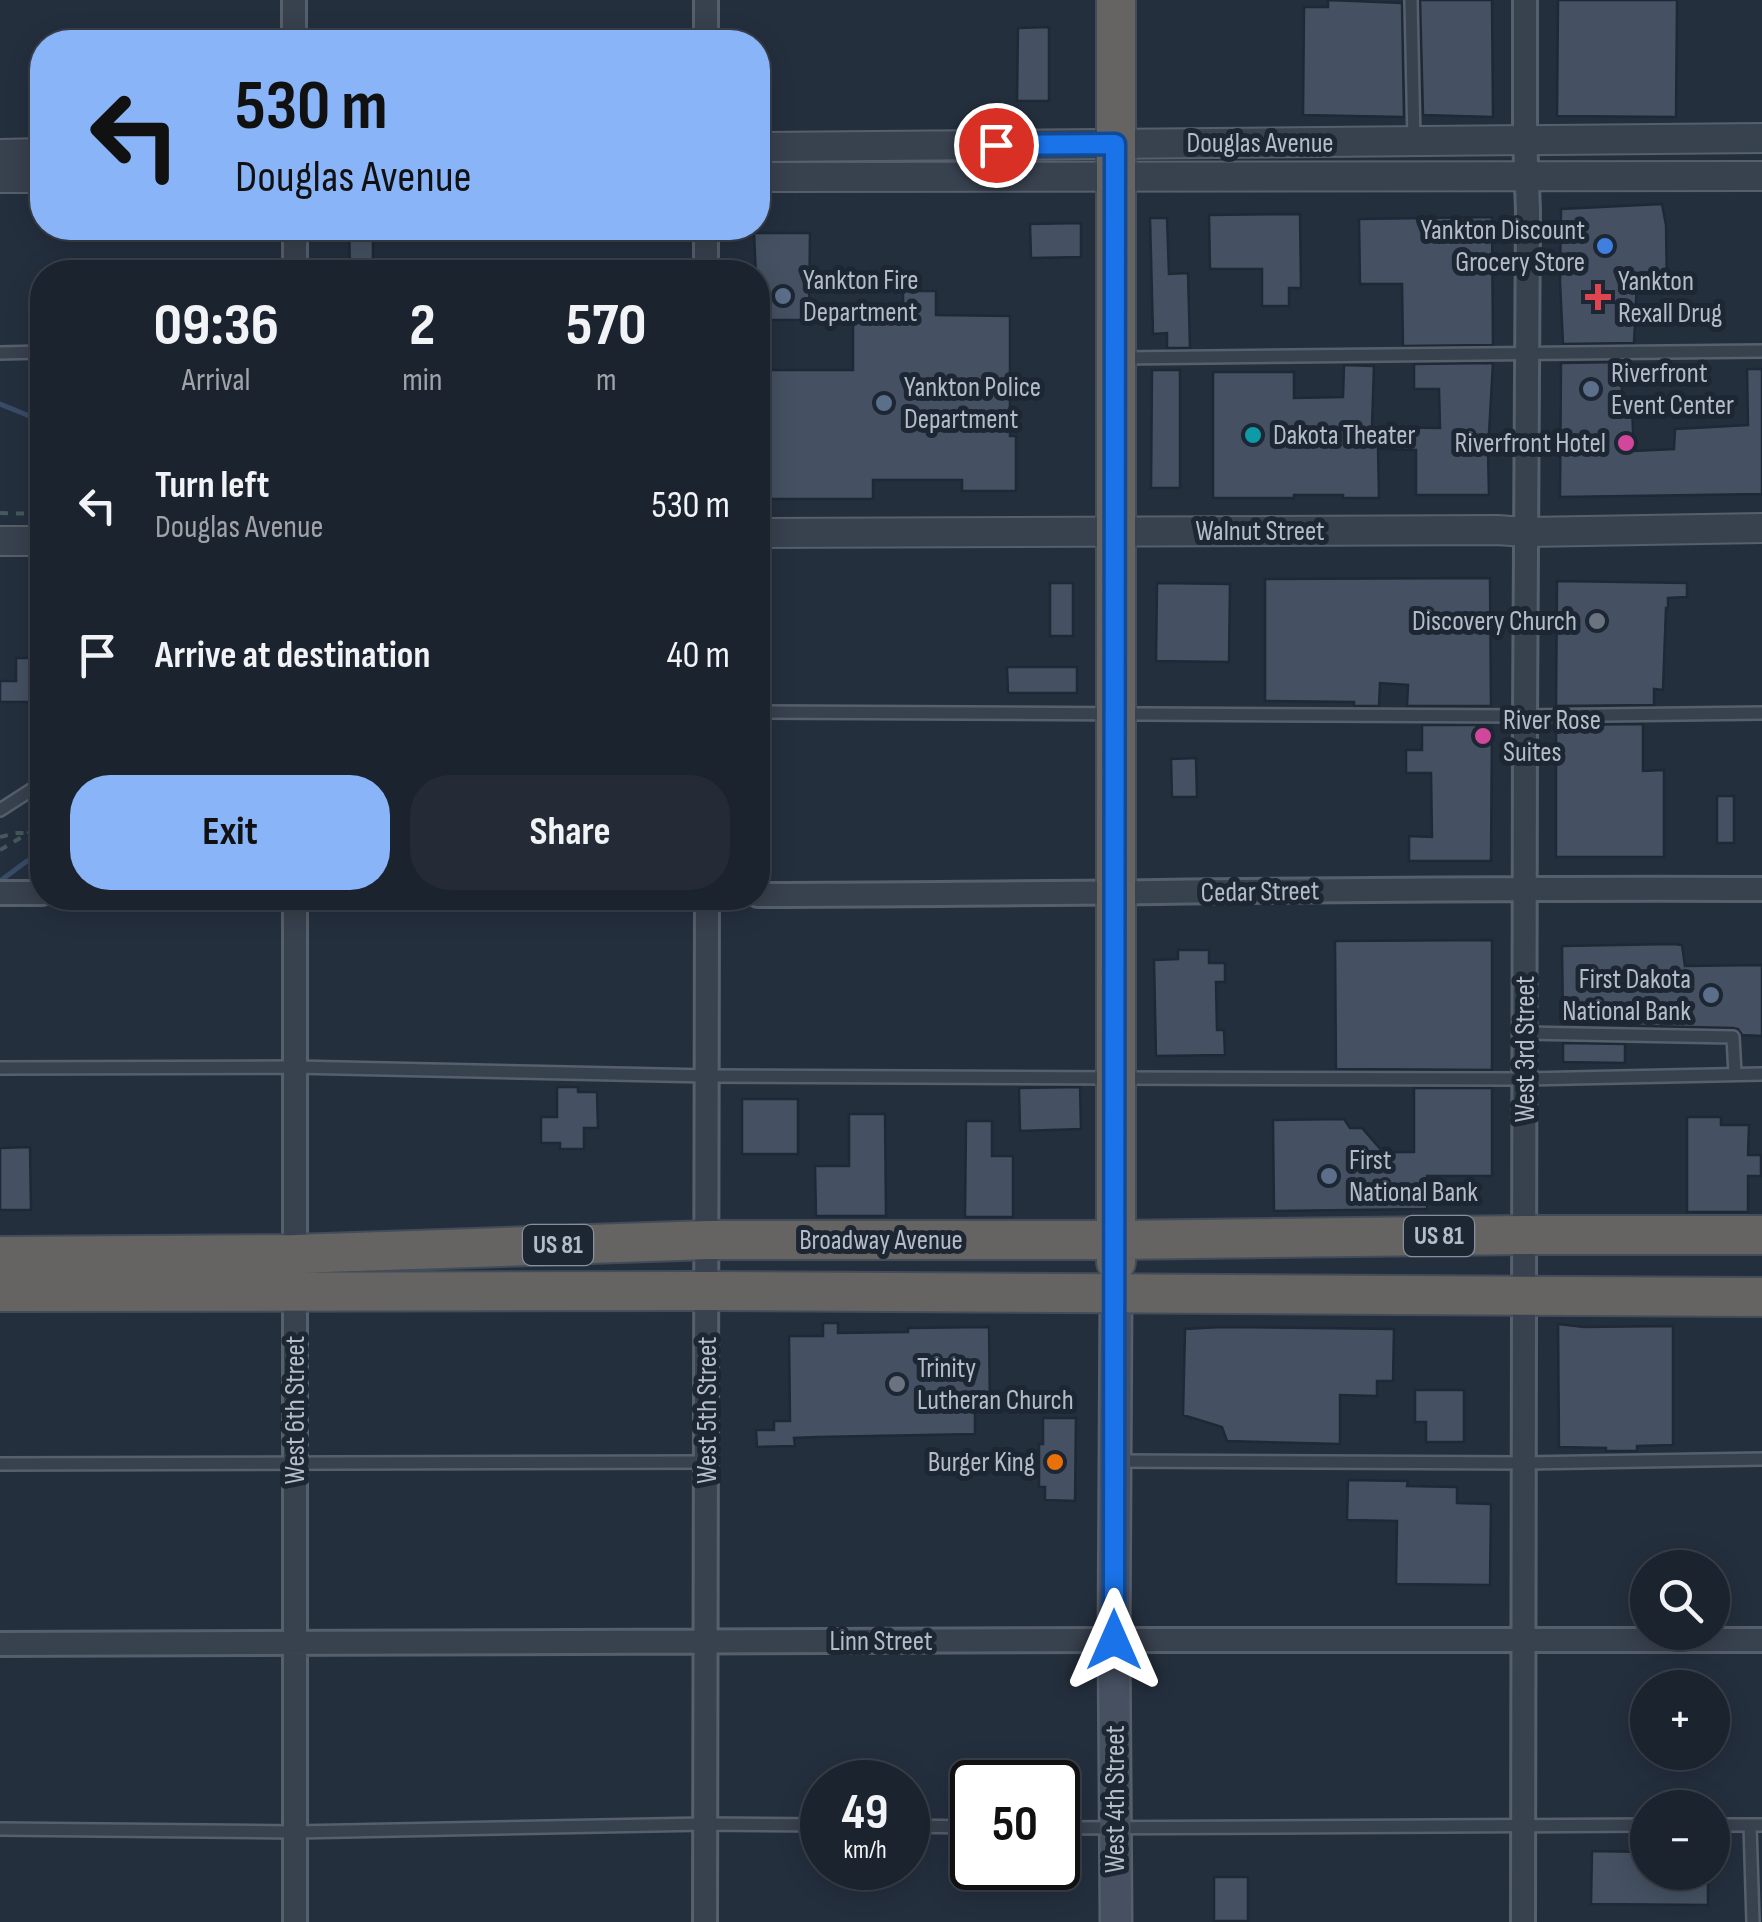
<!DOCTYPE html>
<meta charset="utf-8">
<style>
body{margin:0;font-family:"Sofia Sans Condensed",sans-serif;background:#242b36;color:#f1f3f6;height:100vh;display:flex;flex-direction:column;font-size:38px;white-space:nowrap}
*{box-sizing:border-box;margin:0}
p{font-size:32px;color:#a0a4aa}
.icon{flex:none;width:55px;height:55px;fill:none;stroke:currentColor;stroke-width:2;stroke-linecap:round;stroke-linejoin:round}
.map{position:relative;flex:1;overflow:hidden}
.panel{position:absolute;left:30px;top:260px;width:740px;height:650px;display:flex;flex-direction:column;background:#1b232e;border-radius:40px;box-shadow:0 5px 25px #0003,0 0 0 2px #39404a}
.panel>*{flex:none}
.banner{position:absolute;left:30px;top:30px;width:740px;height:210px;border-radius:40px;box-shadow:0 5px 25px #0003,0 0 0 2px #39404a;background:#8ab4f8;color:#111;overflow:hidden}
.tools{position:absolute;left:1630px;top:1550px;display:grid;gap:20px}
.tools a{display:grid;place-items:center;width:100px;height:100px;border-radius:50%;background:#1b232e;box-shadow:0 5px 25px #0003,0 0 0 2px #39404a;font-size:50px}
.speed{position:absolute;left:800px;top:1760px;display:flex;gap:20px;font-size:50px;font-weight:700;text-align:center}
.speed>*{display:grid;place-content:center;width:130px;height:130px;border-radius:50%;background:#1b232e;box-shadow:0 5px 25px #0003,0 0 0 2px #39404a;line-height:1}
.speed small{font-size:25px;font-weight:400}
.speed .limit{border:5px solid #111;border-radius:15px;background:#fff;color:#111}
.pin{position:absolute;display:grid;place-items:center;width:85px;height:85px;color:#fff;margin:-42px;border:5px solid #fff;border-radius:50%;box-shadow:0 2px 10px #0007}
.me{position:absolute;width:110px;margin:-55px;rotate:0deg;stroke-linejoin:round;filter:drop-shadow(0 0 8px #0008)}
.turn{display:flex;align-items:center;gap:35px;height:210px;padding:0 40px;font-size:45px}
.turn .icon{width:130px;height:130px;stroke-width:2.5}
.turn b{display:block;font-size:70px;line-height:85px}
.eta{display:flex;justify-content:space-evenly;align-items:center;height:170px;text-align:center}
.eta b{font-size:60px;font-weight:700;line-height:70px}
.primary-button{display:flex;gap:20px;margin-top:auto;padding:20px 40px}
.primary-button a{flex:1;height:115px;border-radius:40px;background:#8ab4f8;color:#111;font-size:40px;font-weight:700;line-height:115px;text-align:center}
.primary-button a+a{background:#242b36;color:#f1f3f6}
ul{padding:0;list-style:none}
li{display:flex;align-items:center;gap:30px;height:150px;padding:0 40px}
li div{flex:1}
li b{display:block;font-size:38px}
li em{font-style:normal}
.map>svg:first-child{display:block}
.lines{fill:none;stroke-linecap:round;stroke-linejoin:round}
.stream{stroke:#394c67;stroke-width:5}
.building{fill:#455162;stroke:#1f2835;stroke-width:2.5}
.service-casing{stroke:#565f6c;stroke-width:16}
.minor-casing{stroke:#565f6c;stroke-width:28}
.tertiary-casing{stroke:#565f6c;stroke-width:32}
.secondary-casing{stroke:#565f6c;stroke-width:35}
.trunk-casing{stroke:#434c59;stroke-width:42}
.path{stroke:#44595c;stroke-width:4;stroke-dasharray:8 8;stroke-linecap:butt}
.service{stroke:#38414e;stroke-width:11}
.minor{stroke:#38414e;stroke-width:22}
.tertiary{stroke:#38414e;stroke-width:28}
.secondary{stroke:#465061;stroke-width:30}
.trunk{stroke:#656462;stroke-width:38}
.route-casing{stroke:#114b97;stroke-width:25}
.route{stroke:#1a73e8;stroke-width:18}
.shop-dot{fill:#3f7fe0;stroke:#1d2633;stroke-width:4}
.service-dot{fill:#5c6f8a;stroke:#1d2633;stroke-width:4}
.health-dot{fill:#e0444e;stroke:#1d2633;stroke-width:4}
.culture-dot{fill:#0f9aa8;stroke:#1d2633;stroke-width:4}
.hotel-dot{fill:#d1479c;stroke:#1d2633;stroke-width:4}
.worship-dot{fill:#6b7280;stroke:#1d2633;stroke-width:4}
.food-dot{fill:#e8710a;stroke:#1d2633;stroke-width:4}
.labels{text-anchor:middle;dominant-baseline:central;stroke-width:10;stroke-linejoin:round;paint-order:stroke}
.shield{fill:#1d2633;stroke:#878f9c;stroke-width:2.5}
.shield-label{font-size:25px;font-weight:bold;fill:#b4bcc9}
.street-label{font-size:28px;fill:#b4bcc9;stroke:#1d2633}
.poi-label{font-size:28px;fill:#b4bcc9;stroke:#1d2633;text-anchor:start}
</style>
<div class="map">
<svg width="1762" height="1922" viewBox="0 0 1762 1922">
<rect width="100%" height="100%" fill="#242f3e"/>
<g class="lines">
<!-- stream -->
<path class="stream" d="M0 404 42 421
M0 881 27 861 42 855"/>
</g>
<!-- building -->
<path class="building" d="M1328 0 1402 3 1404 117 1303 115 1304 7H1328Z
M1420 0H1492L1493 117 1423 115Z
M1558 0H1677L1676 117 1557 116Z
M1049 27V101H1017L1018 28Z
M1662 204 1666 225 1667 290 1637 282 1634 343 1563 344 1560 282 1561 209Z
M1300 214 1301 288H1289V306H1262V269H1210L1209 215Z
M1492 217 1493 345 1403 346 1402 284H1360L1359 219Z
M1150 218H1167L1169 274 1188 273 1190 348H1167V333L1153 334Z
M1081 223V257L1031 258 1030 224Z
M349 228H373V272H350Z
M754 233H810L809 320H758Z
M903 291H936V315L1010 316V436H1016V491H962V480H873V499H758V370H853V320H868V313H903Z
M1623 362 1621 407 1632 408 1634 451 1674 449 1675 429 1748 425 1747 369H1762V494L1560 497 1561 363Z
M1493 363 1488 451 1489 495H1416V450L1378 449 1379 498H1343V495H1294V498H1213V372H1294V398L1343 397 1344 365 1374 366 1372 427 1440 428 1439 389H1414V364Z
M1152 370H1180V488H1151Z
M1490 578 1491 706H1407L1408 685 1380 683 1379 706H1354V702L1265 701V579Z
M1557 581 1687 583V597L1668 598V608H1666L1663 690 1654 689V705L1556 706Z
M1050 583H1073V636H1050Z
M1157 583 1230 584 1229 662 1156 661Z
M16 658H42V702H0V681H16Z
M1007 667H1077V693H1008Z
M1643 724V771L1664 770V857H1556V725Z
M1422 725H1492L1491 861H1409V836L1432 837 1431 773H1406V750H1422Z
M1196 758 1197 797H1172L1171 759Z
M1717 796H1734V843H1717Z
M1492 940V1070L1336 1069 1335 941Z
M1673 944 1682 945 1685 966 1762 965V1036L1742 1035 1738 1029 1733 1028 1563 1024 1562 946Z
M1178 950H1209V963H1225V982H1216L1217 1030H1224L1225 1055 1156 1056 1154 960 1178 959Z
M1563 1043 1625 1044V1063L1563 1062Z
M557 1087H578V1092H597L598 1128H584V1149H560V1143H541V1117H557Z
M1080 1087 1081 1129 1020 1131 1019 1088Z
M1414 1088H1492V1176H1427V1209L1274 1211 1273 1120 1344 1119 1350 1128H1362L1383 1152H1414Z
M742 1099H798V1154H742Z
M849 1114H885L886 1216H816L815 1166H849Z
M1687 1117H1721V1125H1749L1748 1155H1761V1176H1748V1212H1687Z
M966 1121H992V1156H1013V1217H965Z
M30 1147 31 1210H0V1148Z
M823 1323H838V1333L908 1332V1328L989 1327 990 1409H975V1434L817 1437 794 1438 795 1446 757 1447 756 1430H774V1421H790L789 1336H823Z
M1558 1324 1584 1327 1673 1326V1445L1637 1446V1451H1606V1448L1559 1447Z
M1221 1327 1394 1329 1393 1381H1377V1396L1340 1395V1444L1227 1441 1222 1427 1183 1415 1185 1329Z
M1415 1390H1464V1442H1426V1422H1415Z
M1043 1418H1076L1075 1501 1045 1500V1487H1039V1444H1043Z
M1348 1480 1408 1481 1407 1486 1457 1487V1503L1491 1504 1490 1585 1396 1584 1397 1521 1347 1520Z
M1592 1851 1648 1852V1872H1708V1905L1591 1904Z
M1214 1877H1248V1921H1214Z"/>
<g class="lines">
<defs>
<path id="service" d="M1411 0 1414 141
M0 353 42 352
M1121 358 1762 351
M758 712 1525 716 1762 713
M0 810 42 783
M1525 1033 1733 1037 1735 1074
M0 1068 295 1067 708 1076 1116 1078 1525 1079 1762 1074
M1116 1461 1524 1463 1762 1459
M0 1464 707 1462
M1712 1825H1762
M1750 1825 1753 1922
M908 1826 972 1827
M1058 1828 1648 1825
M0 1829 295 1832 705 1824 822 1825"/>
<path id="minor" d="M294 0V42
M706 0V42
M295 228V272
M706 228V272
M0 893H42
M758 895C1092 894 1427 887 1762 889
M0 1644 1114 1640H1762
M295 1922V898
M705 1922 707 898
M1523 1922 1525 716 1528 210 1525 140V0"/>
<path id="tertiary" d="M758 147 1762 138
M0 154 42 153
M758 177 1762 176
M0 178H42
M758 533 1497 530 1527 532 1762 528
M0 541H42"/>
<path id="secondary" d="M1116 1922 1114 1640 1116 1295"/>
<path id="trunk" d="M1116 0V1262
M0 1256 295 1254 708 1240H1116L1524 1235H1762
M0 1292 708 1291 1762 1297"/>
</defs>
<!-- service casing -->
<use href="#service" class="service-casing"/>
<!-- minor casing -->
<use href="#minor" class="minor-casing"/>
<!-- tertiary casing -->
<use href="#tertiary" class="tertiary-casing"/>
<!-- secondary casing -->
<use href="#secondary" class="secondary-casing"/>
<!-- trunk casing -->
<use href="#trunk" class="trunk-casing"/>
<!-- path -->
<path class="path" d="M0 513 42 514
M0 837 17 833H29
M0 850 42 825"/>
<!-- service -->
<use href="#service" class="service"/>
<!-- minor -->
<use href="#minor" class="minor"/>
<!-- tertiary -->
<use href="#tertiary" class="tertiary"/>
<!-- secondary -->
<use href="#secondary" class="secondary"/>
<!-- trunk -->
<use href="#trunk" class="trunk"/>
</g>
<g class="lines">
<defs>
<path id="route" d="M996 145 1115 144 1114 1640"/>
</defs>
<!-- route casing -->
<use href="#route" class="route-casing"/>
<!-- route -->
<use href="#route" class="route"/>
</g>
<!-- markers -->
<circle class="shop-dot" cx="1605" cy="246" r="10"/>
<g class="service-dot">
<circle cx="783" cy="296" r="10"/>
<circle cx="1591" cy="389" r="10"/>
<circle cx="884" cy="403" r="10"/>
<circle cx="1711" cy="995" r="10"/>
<circle cx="1329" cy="1176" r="10"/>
</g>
<path class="health-dot" d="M1593 282h10v10h10v10h-10v10h-10v-10h-10v-10h10z"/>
<circle class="culture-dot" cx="1253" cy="435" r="10"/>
<g class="hotel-dot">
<circle cx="1626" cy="443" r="10"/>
<circle cx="1483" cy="736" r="10"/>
</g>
<g class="worship-dot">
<circle cx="1597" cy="621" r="10"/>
<circle cx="897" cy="1384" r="10"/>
</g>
<circle class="food-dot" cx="1055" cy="1462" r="10"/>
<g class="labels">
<!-- shield labels -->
<g class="shield">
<rect x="1404" y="1216" width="70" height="40" rx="8"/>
<rect x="523" y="1225" width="70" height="40" rx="8"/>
</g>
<g class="shield-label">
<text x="1439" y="1236">US 81</text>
<text x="558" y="1245">US 81</text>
</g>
<!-- street labels -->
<g class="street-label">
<text x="1260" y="143">Douglas Avenue</text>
<text x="1260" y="531">Walnut Street</text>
<text transform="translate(1260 892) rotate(-1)">Cedar Street</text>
<text transform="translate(1525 1049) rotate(-90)">West 3rd Street</text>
<text x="881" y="1240">Broadway Avenue</text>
<text transform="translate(295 1410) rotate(-90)">West 6th Street</text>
<text transform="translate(707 1410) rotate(-90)">West 5th Street</text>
<text x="881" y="1641">Linn Street</text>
<text transform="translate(1115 1799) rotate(-90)">West 4th Street</text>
</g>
<!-- poi labels -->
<g class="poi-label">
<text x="1585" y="230" text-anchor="end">Yankton Discount<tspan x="1585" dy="32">Grocery Store</tspan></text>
<text x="803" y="280">Yankton Fire<tspan x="803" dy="32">Department</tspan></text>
<text x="1618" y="281">Yankton<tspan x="1618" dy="32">Rexall Drug</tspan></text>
<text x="1611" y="373">Riverfront<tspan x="1611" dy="32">Event Center</tspan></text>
<text x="904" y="387">Yankton Police<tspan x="904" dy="32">Department</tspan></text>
<text x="1273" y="435">Dakota Theater</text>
<text x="1606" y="443" text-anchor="end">Riverfront Hotel</text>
<text x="1577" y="621" text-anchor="end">Discovery Church</text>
<text x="1503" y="720">River Rose<tspan x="1503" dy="32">Suites</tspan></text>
<text x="1691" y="979" text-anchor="end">First Dakota<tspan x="1691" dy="32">National Bank</tspan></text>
<text x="1349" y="1160">First<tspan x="1349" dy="32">National Bank</tspan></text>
<text x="917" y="1368">Trinity<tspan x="917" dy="32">Lutheran Church</tspan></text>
<text x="1035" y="1462" text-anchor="end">Burger King</text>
</g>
</g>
</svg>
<div class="tools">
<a><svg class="icon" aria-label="search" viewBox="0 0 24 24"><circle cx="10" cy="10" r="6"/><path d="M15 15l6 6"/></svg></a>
<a>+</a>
<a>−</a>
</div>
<div class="speed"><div>49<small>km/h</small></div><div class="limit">50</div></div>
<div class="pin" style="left:996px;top:145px;background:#d93025"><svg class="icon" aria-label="arrive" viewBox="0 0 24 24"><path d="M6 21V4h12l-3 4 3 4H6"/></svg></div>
<svg class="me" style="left:1114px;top:1640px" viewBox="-20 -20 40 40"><path d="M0-17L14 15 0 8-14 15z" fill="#1a73e8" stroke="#fff" stroke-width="4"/></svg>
<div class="banner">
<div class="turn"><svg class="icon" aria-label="left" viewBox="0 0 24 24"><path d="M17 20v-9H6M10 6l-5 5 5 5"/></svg><div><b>530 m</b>Douglas Avenue</div></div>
</div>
<section class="panel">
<div class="eta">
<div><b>09:36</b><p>Arrival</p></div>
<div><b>2</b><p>min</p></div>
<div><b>570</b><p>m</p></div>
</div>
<ul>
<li><svg class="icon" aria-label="left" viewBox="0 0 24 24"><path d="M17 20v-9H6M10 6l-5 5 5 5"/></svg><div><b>Turn left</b><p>Douglas Avenue</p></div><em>530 m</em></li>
<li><svg class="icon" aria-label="arrive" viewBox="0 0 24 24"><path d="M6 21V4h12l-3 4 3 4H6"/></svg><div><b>Arrive at destination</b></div><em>40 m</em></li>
</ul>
<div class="primary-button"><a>Exit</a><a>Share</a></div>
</section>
</div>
